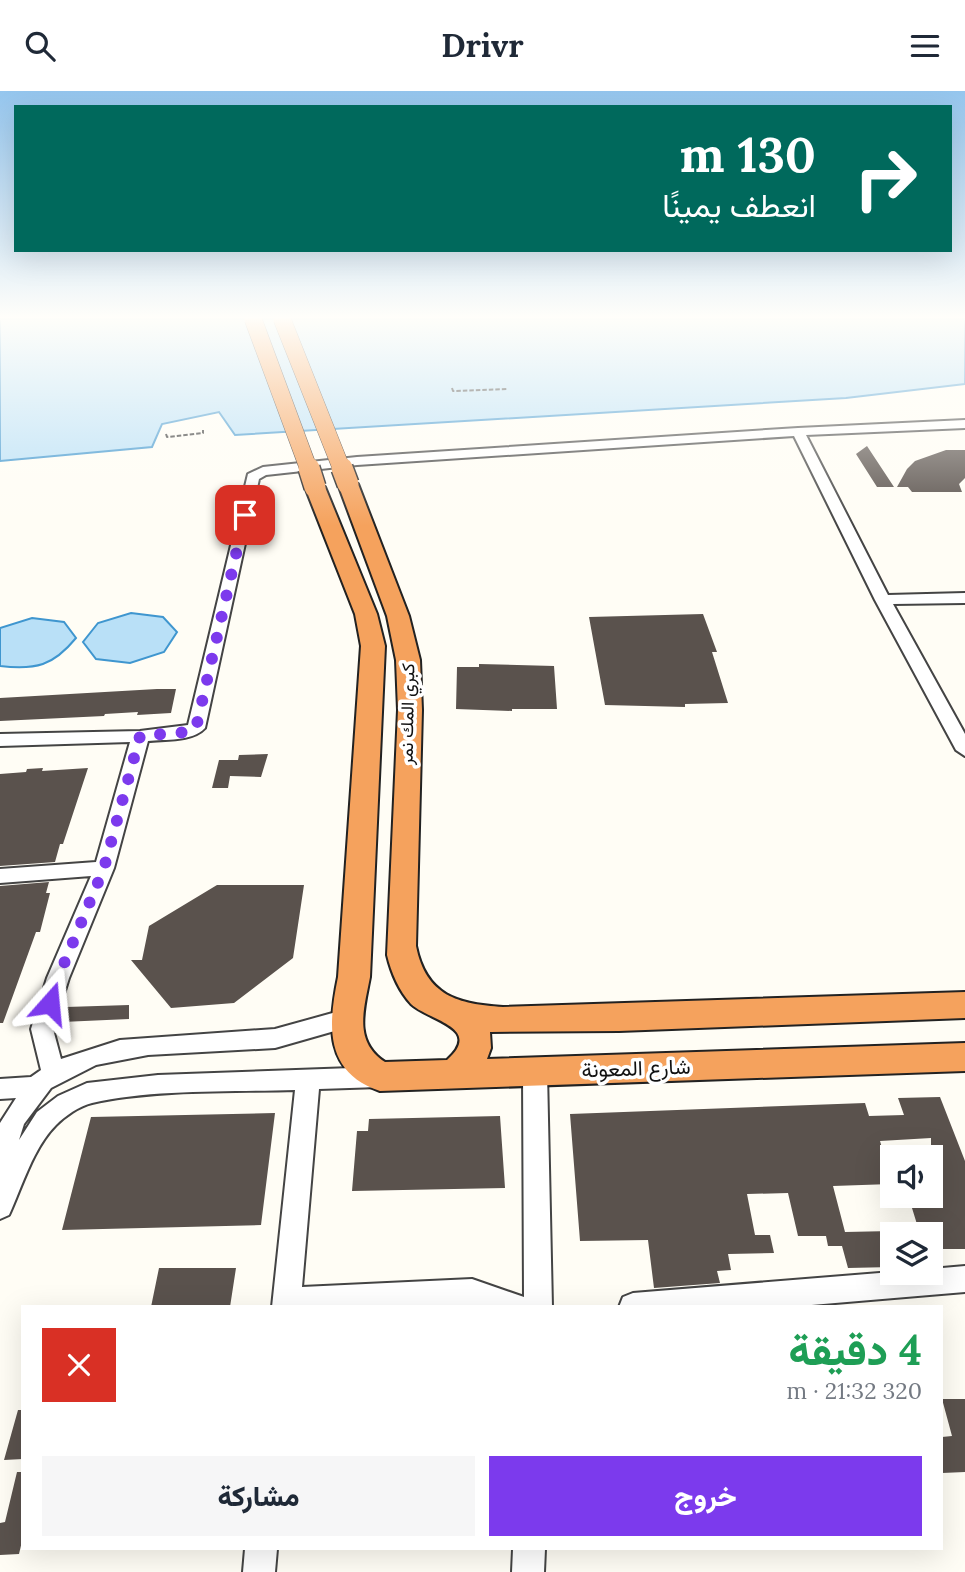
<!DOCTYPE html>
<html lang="ar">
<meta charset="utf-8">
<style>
body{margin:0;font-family:Lora,Vazirmatn,serif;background:#f6f6f7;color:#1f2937;direction:rtl;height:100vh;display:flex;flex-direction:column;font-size:26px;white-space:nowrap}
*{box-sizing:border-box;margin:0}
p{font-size:23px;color:#747a83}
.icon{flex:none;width:38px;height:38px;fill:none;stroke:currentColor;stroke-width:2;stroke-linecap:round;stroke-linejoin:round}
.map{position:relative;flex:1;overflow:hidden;direction:ltr}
.side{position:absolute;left:21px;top:1214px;width:922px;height:245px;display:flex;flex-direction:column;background:#fff;border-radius:0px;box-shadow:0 7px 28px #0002;direction:rtl}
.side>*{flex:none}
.top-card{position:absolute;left:14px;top:14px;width:938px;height:147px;border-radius:0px;box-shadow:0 7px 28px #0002;direction:rtl;background:#00695c;color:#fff;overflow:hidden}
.tools{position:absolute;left:880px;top:1054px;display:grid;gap:14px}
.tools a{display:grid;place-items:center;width:63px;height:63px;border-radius:0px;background:#fff;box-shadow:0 7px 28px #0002;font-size:35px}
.pin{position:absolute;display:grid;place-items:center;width:60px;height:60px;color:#fff;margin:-30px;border-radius:14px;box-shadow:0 4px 10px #0006}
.me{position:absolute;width:77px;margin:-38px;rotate:18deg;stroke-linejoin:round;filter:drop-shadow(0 0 5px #0008)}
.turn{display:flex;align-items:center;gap:24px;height:147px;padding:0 21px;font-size:32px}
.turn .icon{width:91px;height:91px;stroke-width:2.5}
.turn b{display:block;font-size:49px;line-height:60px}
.round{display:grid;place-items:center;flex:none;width:74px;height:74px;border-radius:0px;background:#f6f6f7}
.summary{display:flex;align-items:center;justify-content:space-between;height:119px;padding:0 21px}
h1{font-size:42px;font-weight:800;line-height:52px;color:#1e9e55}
.action{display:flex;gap:14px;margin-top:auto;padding:14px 21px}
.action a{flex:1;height:80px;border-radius:0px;background:#7c3aed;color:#fff;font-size:28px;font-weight:800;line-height:80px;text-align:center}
.action a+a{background:#f6f6f7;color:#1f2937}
header{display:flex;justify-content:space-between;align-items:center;height:91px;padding:0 21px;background:#fff;font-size:32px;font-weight:800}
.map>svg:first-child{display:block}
.water{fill:#b9e0f7;stroke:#3f96cf;stroke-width:2}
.building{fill:#5a524d}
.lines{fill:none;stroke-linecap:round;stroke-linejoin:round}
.minor-casing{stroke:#444;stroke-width:4}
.highway-casing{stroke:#222;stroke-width:4}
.path{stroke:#333;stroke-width:2;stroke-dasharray:4.5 2;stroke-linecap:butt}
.minor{fill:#fff;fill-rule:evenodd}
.highway{fill:#f5a25d;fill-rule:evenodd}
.highway-bridge-far1-casing{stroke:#222;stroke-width:18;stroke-linecap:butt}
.highway-bridge-casing{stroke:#222;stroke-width:24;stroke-linecap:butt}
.highway-bridge-far1{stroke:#f5a25d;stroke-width:17}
.highway-bridge{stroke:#f5a25d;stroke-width:21}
.route{stroke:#7c3aed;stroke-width:12;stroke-dasharray:0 21.6}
.labels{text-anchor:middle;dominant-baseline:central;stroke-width:7;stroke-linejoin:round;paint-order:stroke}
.street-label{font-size:18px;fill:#111;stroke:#fff}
.near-street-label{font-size:21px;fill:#111;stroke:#fff}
</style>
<header><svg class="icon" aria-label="menu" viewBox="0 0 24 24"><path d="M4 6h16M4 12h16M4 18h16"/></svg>Drivr<svg class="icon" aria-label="search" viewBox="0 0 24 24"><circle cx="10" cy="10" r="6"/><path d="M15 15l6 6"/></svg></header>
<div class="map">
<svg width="965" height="1481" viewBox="0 0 965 1481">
<rect width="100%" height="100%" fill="#fffdf5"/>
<!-- water -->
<path class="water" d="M0 228H965V293L846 307 235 344 219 321 162 333 152 356 0 370Z
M131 522 163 526 177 541 164 561 130 572 96 568 83 551 98 532Z
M32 527 64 531 76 547C53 575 36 579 0 575V537Z"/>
<!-- building -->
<path class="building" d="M867 355 894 396H877L856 363Z
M946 359H965V387L959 393 962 401H912L908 396H897L907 378 915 370Z
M703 523 717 561H712L728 612 685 613V616L605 614 589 526Z
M479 573 554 575 557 618H512V620L456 618 457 576H479Z
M157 598H176L171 622 137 624 138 621 105 623 104 625 0 630V607Z
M268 663 261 686 230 685 228 697H212L219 669H238L239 664Z
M43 677 42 680 88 677 63 753H60L55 771 0 775V683L26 681 27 678Z
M49 791 46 802H50L40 841H36L3 932H0V795Z
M217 794H304L293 867 234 912 171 917 131 869H142L149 835Z
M129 914V928L62 931 66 916Z
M940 1006 965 1070V1158H931V1143H920L908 1104H931V1047L880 1050 884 1064H881L891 1093 833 1095 845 1141 892 1140V1176L848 1177 842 1155H828L826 1145H798L788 1102 747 1103 755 1144H770L774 1162 728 1163 731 1179 717 1180 720 1192 654 1197 648 1149 580 1150 570 1023 865 1012 869 1025 904 1024 898 1007Z
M275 1022 261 1134 62 1139 91 1026Z
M500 1025 505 1097 352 1100 357 1040H368L369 1028Z
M159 1177H236L230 1216H151Z
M942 1308H965V1381L942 1382V1346L952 1345Z
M18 1319H23V1368L4 1369Z
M17 1381H23V1446L19 1463 0 1464V1432L5 1431Z"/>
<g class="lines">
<defs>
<path id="minor" d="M965 329V337L806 344 888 504 965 502V512L893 513 965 643V665L956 659 875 509 794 345 357 374 266 384 259 388 205 637C192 651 165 648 148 650L114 777 69 887 53 938 61 968 120 949 275 938 347 918 355 921 358 927 355 933 345 937 275 957 148 964 96 974 51 997 24 1033 19 1049 37 1021 58 1005 87 992 158 984 380 976 388 979 392 986 388 993 380 996 319 998 302 1196 472 1188 524 1206 523 981 527 974 535 971 543 974 547 981 552 1216H272L295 999C233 1001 152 998 92 1012 79 1015 65 1025 56 1034 33 1057 22 1096 9 1124L0 1128V1032L16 1007 0 1008V988L31 986 41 979 31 938 47 887 91 785 0 792V778L96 771 130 651 0 655V643L140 640 188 634 248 383 263 376 357 366 798 337Z
M965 1175V1201L788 1216H619L623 1206 633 1202 892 1181H931V1178Z
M245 1458H277L275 1481H243Z
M513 1458H545L544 1481H512Z"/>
<path id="highway" d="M348 387 358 393 409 525 420 569 422 619 416 855C426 905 458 913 503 916L965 901V927L619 940 490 941 491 957 487 968 965 952V980L380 1000C324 981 328 934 338 886L361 555 355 523 305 396 308 392 315 390 325 396 377 523 385 555 370 886C364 918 353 950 385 971L447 969C484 936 429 930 411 913 399 900 391 881 387 864L398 619 396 569 387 525 338 393Z"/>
</defs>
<!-- minor casing -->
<use href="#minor" class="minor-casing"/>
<!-- highway casing -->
<use href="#highway" class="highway-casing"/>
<!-- path -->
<path class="path" d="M452 297 453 300 508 298
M166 343 167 346 203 342V339"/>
<!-- minor -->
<use href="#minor" class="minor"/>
<!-- highway -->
<use href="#highway" class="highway"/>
<defs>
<path id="highway-bridge-far1" d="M253 228 309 379
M282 228 342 379"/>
<path id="highway-bridge" d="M309 377 315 396
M342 377 348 393"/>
</defs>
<!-- highway-bridge-far1 casing -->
<use href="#highway-bridge-far1" class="highway-bridge-far1-casing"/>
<!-- highway-bridge casing -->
<use href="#highway-bridge" class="highway-bridge-casing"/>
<!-- highway-bridge-far1 -->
<use href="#highway-bridge-far1" class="highway-bridge-far1"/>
<!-- highway-bridge -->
<use href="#highway-bridge" class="highway-bridge"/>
</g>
<!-- sky -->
<linearGradient id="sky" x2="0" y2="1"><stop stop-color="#95c6ee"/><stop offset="0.52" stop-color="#fffefa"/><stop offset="1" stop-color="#fffefa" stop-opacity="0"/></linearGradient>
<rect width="965" height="435" fill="url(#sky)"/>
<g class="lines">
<!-- route -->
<path class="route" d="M50 912 58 887 104 777 140 645 187 641 196 637 245 424"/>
</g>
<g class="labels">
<!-- street labels -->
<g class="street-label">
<text transform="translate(407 623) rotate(-89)">كبري المك نمر</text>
</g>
<!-- near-street labels -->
<g class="near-street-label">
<text transform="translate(636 977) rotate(-2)">شارع المعونة</text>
</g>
</g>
</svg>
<div class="tools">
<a><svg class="icon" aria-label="sound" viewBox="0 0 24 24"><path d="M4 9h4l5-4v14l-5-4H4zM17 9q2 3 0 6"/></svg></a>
<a><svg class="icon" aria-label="layers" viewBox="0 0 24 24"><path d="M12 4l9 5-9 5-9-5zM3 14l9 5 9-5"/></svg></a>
</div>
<div class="pin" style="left:245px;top:424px;background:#d93025"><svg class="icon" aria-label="arrive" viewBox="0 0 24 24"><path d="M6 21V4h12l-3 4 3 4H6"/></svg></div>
<svg class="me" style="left:50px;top:912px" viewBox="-20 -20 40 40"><path d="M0-17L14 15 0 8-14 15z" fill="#7c3aed" stroke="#fff" stroke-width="4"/></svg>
<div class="top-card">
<div class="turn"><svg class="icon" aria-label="right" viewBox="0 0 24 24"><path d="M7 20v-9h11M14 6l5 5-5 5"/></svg><div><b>130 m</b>انعطف يمينًا</div></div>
</div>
<section class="side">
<div class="summary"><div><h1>4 دقيقة</h1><p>320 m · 21:32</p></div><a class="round" style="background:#d93025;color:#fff"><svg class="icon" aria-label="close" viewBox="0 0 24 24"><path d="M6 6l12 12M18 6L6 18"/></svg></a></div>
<div class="action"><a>خروج</a><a>مشاركة</a></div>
</section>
</div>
